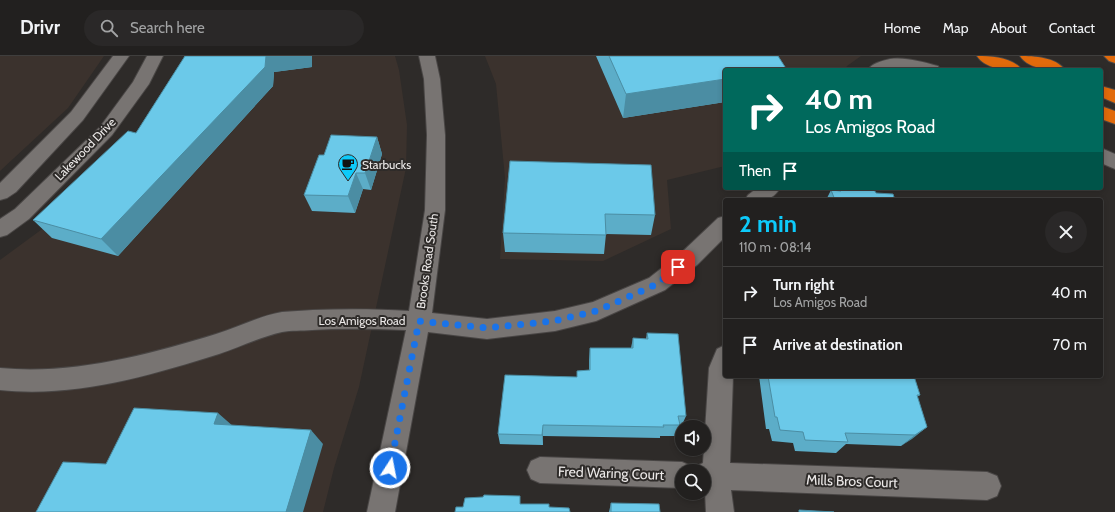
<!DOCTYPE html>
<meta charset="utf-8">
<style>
body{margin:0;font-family:Cabin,sans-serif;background:#2a2828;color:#f1f3f6;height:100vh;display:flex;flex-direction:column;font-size:15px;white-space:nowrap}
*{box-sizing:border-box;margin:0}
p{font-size:13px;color:#a2a3a4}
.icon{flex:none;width:22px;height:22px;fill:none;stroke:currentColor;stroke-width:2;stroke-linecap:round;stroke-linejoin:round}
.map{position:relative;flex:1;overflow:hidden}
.drawer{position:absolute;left:723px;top:142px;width:380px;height:180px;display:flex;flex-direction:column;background:#22201f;border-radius:4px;box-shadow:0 2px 6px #0003,0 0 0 1px #3f3e3d}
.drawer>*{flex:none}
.hud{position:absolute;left:723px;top:12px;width:380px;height:122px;border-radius:4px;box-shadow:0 2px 6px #0003,0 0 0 1px #3f3e3d;background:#00695c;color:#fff;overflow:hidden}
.buttons{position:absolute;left:675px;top:364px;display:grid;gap:8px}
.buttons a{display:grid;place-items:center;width:36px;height:36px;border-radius:50%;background:#22201f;box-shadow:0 2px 6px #0003,0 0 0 1px #3f3e3d;font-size:20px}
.pin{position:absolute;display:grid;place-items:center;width:34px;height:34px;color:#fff;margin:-17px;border-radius:8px;box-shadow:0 2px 6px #0006}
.me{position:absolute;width:44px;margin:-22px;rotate:11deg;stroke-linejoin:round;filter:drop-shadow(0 0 3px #0008)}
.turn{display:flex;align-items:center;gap:14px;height:84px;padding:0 16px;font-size:18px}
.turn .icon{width:52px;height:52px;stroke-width:2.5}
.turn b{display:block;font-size:28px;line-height:34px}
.then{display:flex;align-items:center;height:38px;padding:0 16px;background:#0003;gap:8px;font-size:15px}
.round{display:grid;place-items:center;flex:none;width:42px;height:42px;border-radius:21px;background:#2a2828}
.overview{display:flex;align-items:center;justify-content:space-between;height:68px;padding:0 16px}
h1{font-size:24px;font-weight:700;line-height:30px;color:#0dcafa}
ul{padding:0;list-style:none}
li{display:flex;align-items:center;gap:12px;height:52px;padding:0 16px;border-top:1px solid #3f3e3d}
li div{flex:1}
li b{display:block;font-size:15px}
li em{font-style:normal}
header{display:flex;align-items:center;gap:24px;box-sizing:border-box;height:56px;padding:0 20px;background:#22201f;border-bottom:1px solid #3f3e3d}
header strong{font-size:19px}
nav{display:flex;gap:22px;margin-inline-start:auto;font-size:14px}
.search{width:280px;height:36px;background:#2a2828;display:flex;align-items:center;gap:10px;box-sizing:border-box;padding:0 14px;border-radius:22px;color:#a2a3a4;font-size:15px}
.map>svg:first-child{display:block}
.built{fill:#3b322d}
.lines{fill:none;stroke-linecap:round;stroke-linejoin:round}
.street-casing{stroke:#494645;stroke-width:2}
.secondary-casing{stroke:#494645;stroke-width:2}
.highway-casing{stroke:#494645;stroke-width:2}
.street{fill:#787472;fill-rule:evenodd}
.secondary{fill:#787472;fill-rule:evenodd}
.highway{fill:#e16a0b;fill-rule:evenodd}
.wall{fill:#5cadc8}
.shaded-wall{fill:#4b8da3}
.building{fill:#6bc9e9;stroke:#4b8da3}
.route{stroke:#1a73e8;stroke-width:7;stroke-dasharray:0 12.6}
.labels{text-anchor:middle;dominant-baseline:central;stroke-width:4;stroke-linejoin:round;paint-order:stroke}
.street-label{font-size:12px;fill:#ece9e8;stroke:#2e2b29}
.poi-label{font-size:12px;fill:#ece9e8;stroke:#2e2b29;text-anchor:start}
.near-street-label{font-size:14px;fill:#ece9e8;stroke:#2e2b29}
</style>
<header>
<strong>Drivr</strong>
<div class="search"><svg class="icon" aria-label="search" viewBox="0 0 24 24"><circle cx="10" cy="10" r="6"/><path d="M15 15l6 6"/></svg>Search here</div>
<nav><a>Home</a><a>Map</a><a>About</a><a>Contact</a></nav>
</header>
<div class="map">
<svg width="1115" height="456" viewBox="0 0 1115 456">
<rect width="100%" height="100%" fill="#2e2b29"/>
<!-- built -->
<path class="built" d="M0 0H104L68 52 0 115Z
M190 0H395L399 14 407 69 406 112 359 331 334 412 323 456H0V204L60 160 120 102Z
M485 0H861L847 10 845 14H725V110L667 124 671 173 603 205 500 203 505 122 496 28Z"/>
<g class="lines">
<defs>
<path id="street" d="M113 0H129L83 64 16 136 7 142 0 144V127L71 56Z
M147 0H163L149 28 112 79 29 163 7 179 0 181V163L15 153 100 71 133 26Z
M725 289V320H733L730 407 987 416 997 420 1001 430 997 440 987 444 731 434 734 456H706L704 415H682V432L540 427 531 423 527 414 531 405 540 401 682 406 691 410 693 414 695 411 703 407 709 312 717 293Z"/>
<path id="secondary" d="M419 0H435L440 23 445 79V154L432 257 487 263 555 255 593 246 649 222 681 197 718 162 725 160V181L697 209 665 234 596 265 555 275 487 283 428 276 395 456H367L406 274C374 273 343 272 312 274 302 275 291 274 282 276 260 281 240 291 219 298 149 320 74 342 0 334V312C73 319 147 299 216 278 239 271 259 260 282 256 292 255 303 255 313 254 345 253 377 253 409 255L425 154 427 79 424 23Z
M890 3C906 1 922 6 938 10L940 14 897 13 868 14C872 7 882 5 890 3Z
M1101 92 1115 98V113L1101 107Z
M757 132H780C771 147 760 144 745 144L748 139Z"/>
<path id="highway" d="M977 0C991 0 1013 1 1022 14 1008 14 986 14 977 0Z
M1020 0C1034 0 1056 1 1065 14 1051 14 1029 14 1020 0Z
M1104 0H1115V7L1109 5Z
M1101 30 1115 34V47L1101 41Z
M1101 50 1115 55V68L1101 63Z"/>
</defs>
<!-- street casing -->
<use href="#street" class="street-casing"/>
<!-- secondary casing -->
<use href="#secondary" class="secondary-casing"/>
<!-- highway casing -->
<use href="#highway" class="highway-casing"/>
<!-- street -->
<use href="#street" class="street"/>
<!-- secondary -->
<use href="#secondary" class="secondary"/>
<!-- highway -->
<use href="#highway" class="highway"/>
</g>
<!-- wall -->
<path class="wall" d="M185 0H312V11L274 16 273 30 118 200 52 182 33 164 136 77Z
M596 0H778L787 14H725V46L623 62Z
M377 81 382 98 371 134 363 133 355 157 312 155 304 139 324 99Z
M510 105 655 159 651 179 606 178 604 198 505 196 503 177Z
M839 132H873L876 137 895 144H826L831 134 837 135Z
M647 277 686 360 681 371H679L675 380H660V382L543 380V389L500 388 498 378 577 321V315L589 314V304L590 292H631L633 282 646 283Z
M759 320H914L920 339 917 341 927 371 901 390 846 388 836 397 795 395 793 387 772 385 769 373H766Z
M611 447 660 456H609Z"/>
<!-- shaded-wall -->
<path class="shaded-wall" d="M266 0H312V11L274 16 273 30 118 200 101 183Z
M725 23V46L623 62 626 38Z
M377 81 382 98 371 134 365 117Z
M356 117 363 133 355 157 348 140Z
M218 357 234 371 214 368Z
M543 369V389L542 379Z
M927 371 912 383 901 390 915 379Z
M311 374 323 388 303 456H286Z"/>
<!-- building -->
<path class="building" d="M185 0H266L265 11 101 183 33 164 128 75 136 77Z
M609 0H778L787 14H725V23L626 38Z
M331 79 377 81 365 117H356L348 140 304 139 319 99H324Z
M510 105 651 109 655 159 605 158 606 179 503 177Z
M840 132H873L876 137 893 138 895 144H835L831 134 841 135Z
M647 277 678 278 686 360H678L680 369H663L664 371 543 369 542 379 498 378 505 319 577 321V315L590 314V292H633V282L648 283Z
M768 320H914L920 339H917L927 371 915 379 845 377 848 386 805 384 803 376 780 374 777 361H775Z
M134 352 218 357 214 368 311 374 286 456H36L63 406 106 408Z
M484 439 520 440V448H549V451L569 452 570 456H455L456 451H463L465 442 483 441Z
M611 447 659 448 660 456H611Z
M799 454 834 456H799Z"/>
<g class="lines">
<!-- route -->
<path class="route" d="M390 412 419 265 487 272 554 265 596 255 608 250 657 228 678 211"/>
</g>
<!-- icons -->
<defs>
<symbol id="cafe-pin" viewBox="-11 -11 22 30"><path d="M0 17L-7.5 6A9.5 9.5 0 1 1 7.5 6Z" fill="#0dcafa" stroke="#2e2b29"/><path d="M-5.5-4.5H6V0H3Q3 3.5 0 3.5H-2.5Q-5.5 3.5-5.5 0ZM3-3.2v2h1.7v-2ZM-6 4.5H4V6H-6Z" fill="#111"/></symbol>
</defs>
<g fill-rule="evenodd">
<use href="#cafe-pin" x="337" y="97" width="22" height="30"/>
</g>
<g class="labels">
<!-- street labels -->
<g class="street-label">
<text transform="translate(85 93) rotate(-46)">Lakewood Drive</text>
<text transform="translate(427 205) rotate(-82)">Brooks Road South</text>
<text x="362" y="264">Los Amigos Road</text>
</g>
<!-- poi labels -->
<g class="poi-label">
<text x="362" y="108">Starbucks</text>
</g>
<!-- near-street labels -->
<g class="near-street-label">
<text transform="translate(611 417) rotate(2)">Fred Waring Court</text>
<text transform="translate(852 425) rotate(2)">Mills Bros Court</text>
</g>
</g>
</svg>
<div class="buttons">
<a><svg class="icon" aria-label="sound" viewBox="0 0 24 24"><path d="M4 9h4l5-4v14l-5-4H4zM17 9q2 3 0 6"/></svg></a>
<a><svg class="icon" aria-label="search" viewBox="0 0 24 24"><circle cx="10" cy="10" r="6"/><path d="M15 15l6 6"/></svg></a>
</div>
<div class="pin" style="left:678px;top:211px;background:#d93025"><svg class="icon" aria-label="arrive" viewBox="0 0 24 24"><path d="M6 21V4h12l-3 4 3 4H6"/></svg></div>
<svg class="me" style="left:390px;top:412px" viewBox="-20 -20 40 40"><circle r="17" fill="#1a73e8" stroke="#fff" stroke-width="3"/><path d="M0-11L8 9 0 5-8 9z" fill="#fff"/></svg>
<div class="hud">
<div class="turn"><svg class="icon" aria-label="right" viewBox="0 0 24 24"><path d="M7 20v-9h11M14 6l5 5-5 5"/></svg><div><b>40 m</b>Los Amigos Road</div></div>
<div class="then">Then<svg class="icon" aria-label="arrive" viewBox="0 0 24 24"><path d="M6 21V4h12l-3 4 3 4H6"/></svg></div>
</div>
<section class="drawer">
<div class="overview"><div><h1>2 min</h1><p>110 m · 08:14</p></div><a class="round"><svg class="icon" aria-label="close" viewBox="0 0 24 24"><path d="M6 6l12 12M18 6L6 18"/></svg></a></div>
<ul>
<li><svg class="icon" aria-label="right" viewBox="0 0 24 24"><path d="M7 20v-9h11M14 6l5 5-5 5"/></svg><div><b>Turn right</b><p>Los Amigos Road</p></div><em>40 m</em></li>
<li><svg class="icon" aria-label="arrive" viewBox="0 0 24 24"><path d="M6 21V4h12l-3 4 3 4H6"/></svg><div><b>Arrive at destination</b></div><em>70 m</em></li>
</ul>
</section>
</div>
